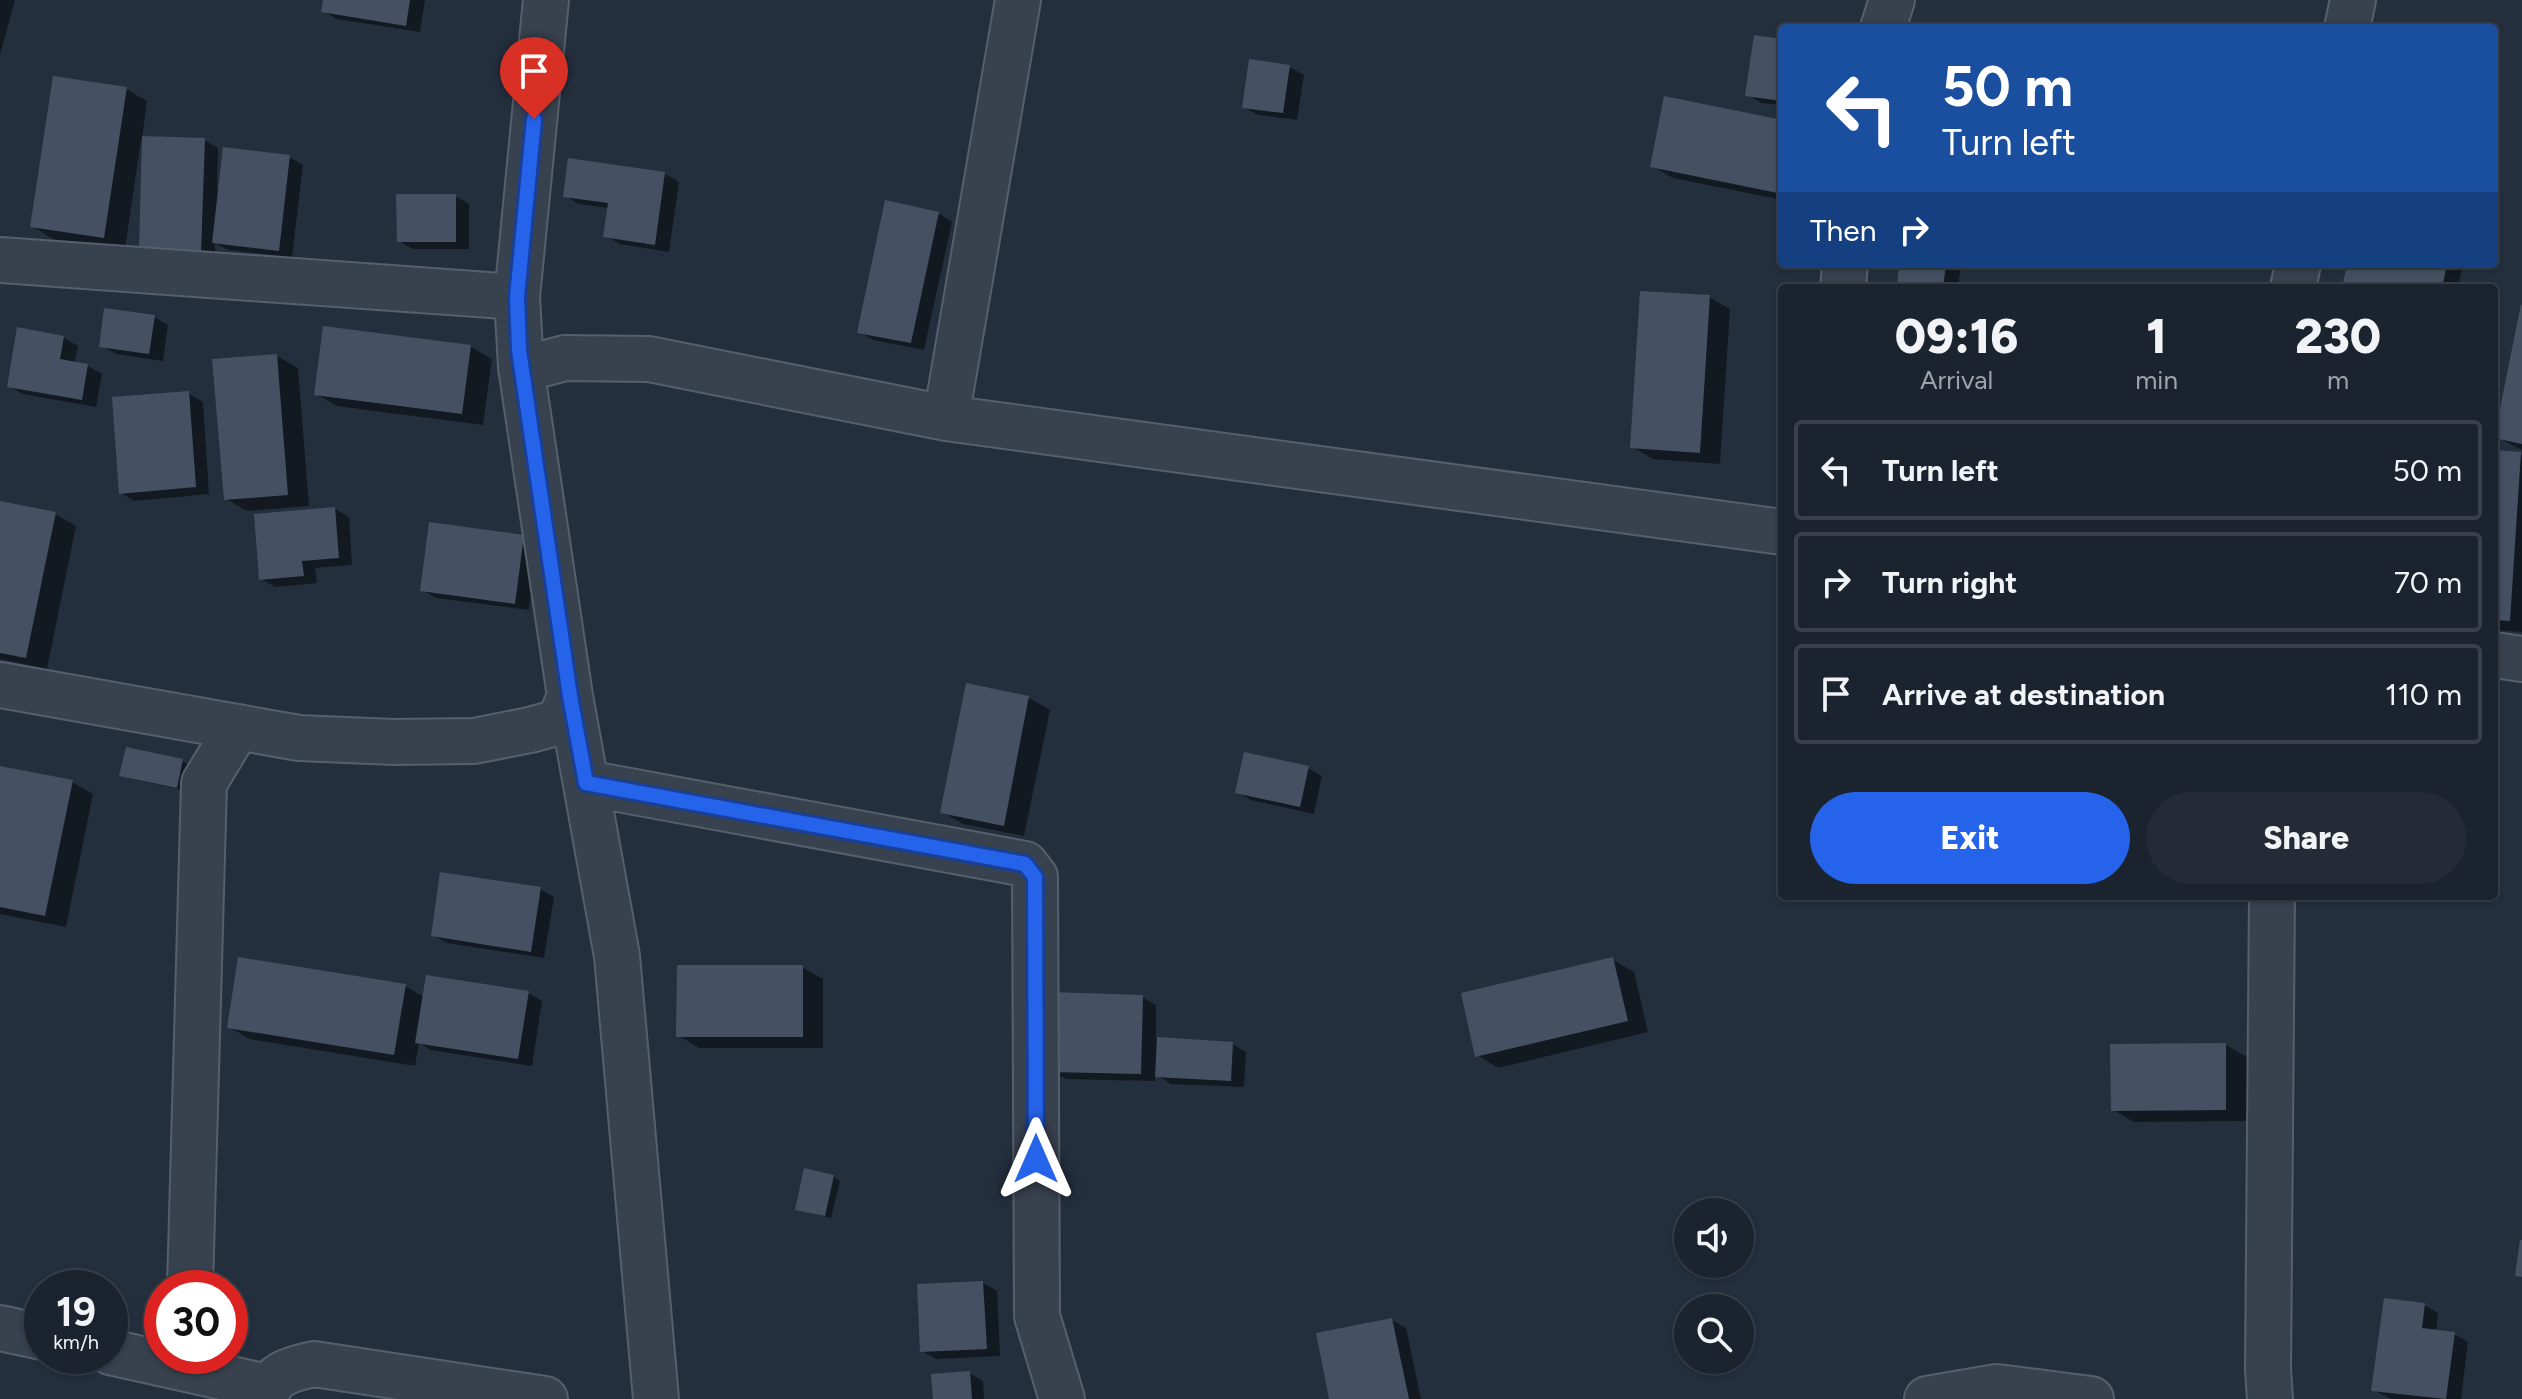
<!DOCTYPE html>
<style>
body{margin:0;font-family:Figtree,sans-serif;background:#242b36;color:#f1f3f6;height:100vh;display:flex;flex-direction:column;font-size:30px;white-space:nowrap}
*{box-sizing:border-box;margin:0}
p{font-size:26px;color:#a0a4aa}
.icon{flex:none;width:44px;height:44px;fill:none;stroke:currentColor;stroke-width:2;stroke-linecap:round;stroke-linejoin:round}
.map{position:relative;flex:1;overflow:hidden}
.sheet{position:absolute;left:1778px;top:284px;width:720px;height:616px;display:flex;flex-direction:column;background:#1b232e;border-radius:8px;box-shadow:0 2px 6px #0004,0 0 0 2px #39404a}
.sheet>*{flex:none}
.top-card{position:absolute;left:1778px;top:24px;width:720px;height:244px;border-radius:8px;box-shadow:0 2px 6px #0004,0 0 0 2px #39404a;background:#1a4fa0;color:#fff;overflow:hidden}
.buttons{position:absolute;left:1674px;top:1198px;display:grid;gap:16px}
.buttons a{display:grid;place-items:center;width:80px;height:80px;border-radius:50%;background:#1b232e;box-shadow:0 2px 6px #0004,0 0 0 2px #39404a;font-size:40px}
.speed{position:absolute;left:24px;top:1270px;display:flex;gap:16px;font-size:40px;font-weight:700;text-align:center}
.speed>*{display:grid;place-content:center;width:104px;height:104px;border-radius:50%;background:#1b232e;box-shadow:0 2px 6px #0004,0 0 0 2px #39404a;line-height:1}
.speed small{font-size:20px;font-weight:400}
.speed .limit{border:12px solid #d22;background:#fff;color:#111}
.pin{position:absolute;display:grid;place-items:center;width:68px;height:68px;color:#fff;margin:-82px -34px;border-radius:50% 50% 50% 0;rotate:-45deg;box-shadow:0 0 8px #0007}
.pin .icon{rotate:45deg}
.me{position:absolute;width:88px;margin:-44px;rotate:0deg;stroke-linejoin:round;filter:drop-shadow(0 0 6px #0008)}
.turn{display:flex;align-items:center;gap:28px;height:168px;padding:0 32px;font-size:36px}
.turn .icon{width:104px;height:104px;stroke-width:2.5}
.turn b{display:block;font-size:56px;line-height:68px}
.then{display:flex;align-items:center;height:76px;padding:0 32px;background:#0003;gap:16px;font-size:30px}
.eta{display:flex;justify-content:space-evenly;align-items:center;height:136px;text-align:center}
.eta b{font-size:48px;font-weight:800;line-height:56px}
.cta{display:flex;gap:16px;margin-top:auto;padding:16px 32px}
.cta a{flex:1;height:92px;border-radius:48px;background:#2563eb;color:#fff;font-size:32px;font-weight:800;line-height:92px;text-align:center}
.cta a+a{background:#242b36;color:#f1f3f6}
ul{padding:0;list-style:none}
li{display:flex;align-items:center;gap:24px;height:100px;margin:0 16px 12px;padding:0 16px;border:4px solid #39404a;border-radius:8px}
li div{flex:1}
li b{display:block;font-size:30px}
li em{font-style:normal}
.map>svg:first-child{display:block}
.shadow{fill:#0007}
.building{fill:#455162}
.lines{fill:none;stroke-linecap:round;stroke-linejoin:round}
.street-casing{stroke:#565f6c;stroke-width:48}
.street{stroke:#38414e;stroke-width:44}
.route-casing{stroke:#184099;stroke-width:20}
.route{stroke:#2563eb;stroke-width:14}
</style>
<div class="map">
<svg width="2522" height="1399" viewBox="0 0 2522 1399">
<rect width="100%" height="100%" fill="#242f3e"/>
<!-- shadow -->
<path class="shadow" d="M0 0H15L0 55Z
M325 0H425L420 32 337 19 323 11Z
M1782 41V105L1761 103 1747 94Z
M1290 67 1304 75 1297 120 1258 115 1244 107Z
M126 89 147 101 142 138 204 140 218 148 217 191 289 157 303 165 292 257 228 250 215 243V260L155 258 144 140H141L125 249 53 239 32 226Z
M1782 122V200L1673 178 1652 166Z
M665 174 679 182 669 252 620 244 606 236 609 208 579 204 565 196Z
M455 196 469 204V249H413L399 241Z
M938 213 952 222 924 350 873 340 860 332Z
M1901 264H1961L1958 288H1899Z
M2349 264H2463L2458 288H2344Z
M1709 297 1730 309 1720 464 1653 459 1632 447Z
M2522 308V450L2496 437Z
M154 317 168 325 163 361 116 354 102 346Z
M64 338 78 346 74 364 88 366 102 374 96 407 23 394 9 386Z
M471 347 492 359 483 425 337 406 316 394Z
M277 356 298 368 309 506 247 511 226 499Z
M189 394 203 402 209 494 134 501 120 492Z
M2494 452 2522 455V632L2494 630Z
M0 503 55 514 76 526 47 669 0 659Z
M335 509 349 517 352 565 315 568 317 583 275 587 261 579Z
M523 537 537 545 529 610 436 598 422 590Z
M1029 698 1050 710 1024 836 963 824 942 812Z
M182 761 189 765 183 790 128 778 122 774Z
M0 768 72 782 93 794 66 927 0 914Z
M1308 768 1322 776 1314 814 1251 800 1237 792Z
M540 889 554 897 544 958 447 943 433 935Z
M1613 960 1634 972 1648 1032 1498 1068 1477 1055Z
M802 967 823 979V1048H699L678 1035Z
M405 986 424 997 528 993 542 1001 532 1066 431 1050 419 1043 415 1066 250 1039 229 1027Z
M1142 997 1156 1005V1039L1232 1044 1246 1052 1244 1087 1171 1084 1155 1074V1081L1066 1079 1052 1071Z
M2226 1045 2247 1057V1121L2134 1122 2113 1110Z
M834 1177 840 1181 831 1218 797 1209Z
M983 1283 997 1291 1000 1356 936 1359 922 1351Z
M2424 1305 2438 1313 2436 1332 2454 1334 2468 1342 2461 1399H2391L2373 1390Z
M1392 1320 1406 1328 1421 1399H1331Z
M969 1373 983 1381 984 1399H935Z"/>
<!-- building -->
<path class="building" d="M323 0H410L406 26 321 12Z
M1754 35 1782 39V101L1745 96Z
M1249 59 1290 65 1283 113 1242 108Z
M53 76 127 87 104 238 30 227Z
M1664 96 1782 120V194L1650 167Z
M142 136 205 138 201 253 139 251Z
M223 147 290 155 279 251 212 243Z
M568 158 665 172 655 245 603 237 608 203 563 197Z
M396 194H456V242H397Z
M885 200 939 212 911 343 857 333Z
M1899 264H1946L1943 288H1897Z
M2347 264H2447L2442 288H2342Z
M1640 291 1710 295 1700 453 1630 448Z
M2521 304 2522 305V444L2494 438Z
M104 308 155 315 149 354 99 347Z
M323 326 471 345 462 414 314 395Z
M17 327 64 336 60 359 88 364 82 400 7 387Z
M277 354 288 495 224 500 212 359Z
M189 391 196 487 119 494 112 397Z
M2494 450 2521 452 2510 621 2494 620Z
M0 501 56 512 26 658 0 653Z
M335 507 339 558 302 561 304 576 259 580 254 514Z
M429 522 524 535 515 604 420 591Z
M966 683 1029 696 1004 826 940 813Z
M126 747 183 759 177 788 119 776Z
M1244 752 1309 766 1300 807 1235 793Z
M0 766 73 780 45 916 0 907Z
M440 872 541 887 531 952 431 936Z
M238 957 406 984 394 1055 227 1028Z
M1613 957 1628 1021 1475 1057 1461 993Z
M677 965H803V1037H676Z
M426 975 529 991 518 1059 415 1043Z
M1051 992 1143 995 1141 1074 1050 1072Z
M1157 1037 1233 1042 1231 1081 1155 1077Z
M2226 1043V1110L2111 1111 2110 1044Z
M804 1168 834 1175 825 1216 795 1210Z
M2520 1240H2522V1277L2515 1276Z
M983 1281 987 1349 920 1352 917 1284Z
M2384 1298 2425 1303 2422 1328 2455 1332 2446 1399 2371 1391Z
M1392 1318 1409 1399H1329L1316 1333Z
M970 1371 972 1399H933L931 1374Z"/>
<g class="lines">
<defs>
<path id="street" d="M1883 28 1892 0
M2347 28 2353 0
M0 260 517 297
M1843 288 1845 264
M2293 288 2298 264
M521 367 535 366 565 358 649 359 946 418 1782 532
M946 418 1018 0
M2494 655 2522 659
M0 685 299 738 394 742 474 741 530 730 559 722 570 696 521 367 517 297 546 0
M570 696 617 956 656 1399
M586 783 1025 864 1035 877 1037 1316 1062 1399
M190 1288 204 783 238 727
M0 1328 42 1337
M110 1352 267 1387
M264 1399C271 1374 290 1369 314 1364L545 1399
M1927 1399 1997 1387 2091 1399
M2270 1399 2268 1370 2272 896"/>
</defs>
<!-- street casing -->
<use href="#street" class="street-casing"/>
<!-- street -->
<use href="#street" class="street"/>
</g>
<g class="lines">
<defs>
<path id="route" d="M534 119 517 297 519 350 570 696 586 783 1025 864 1035 877 1036 1159"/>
</defs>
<!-- route casing -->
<use href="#route" class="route-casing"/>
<!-- route -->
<use href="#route" class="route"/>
</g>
</svg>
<div class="buttons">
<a><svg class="icon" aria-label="sound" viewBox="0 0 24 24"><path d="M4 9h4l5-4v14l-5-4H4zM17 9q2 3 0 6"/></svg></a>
<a><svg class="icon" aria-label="search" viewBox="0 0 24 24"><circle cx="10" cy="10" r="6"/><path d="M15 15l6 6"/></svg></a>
</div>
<div class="speed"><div>19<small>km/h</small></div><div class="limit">30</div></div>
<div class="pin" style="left:534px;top:119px;background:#d93025"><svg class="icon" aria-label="arrive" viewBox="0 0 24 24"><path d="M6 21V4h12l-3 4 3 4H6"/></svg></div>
<svg class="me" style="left:1036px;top:1159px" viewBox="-20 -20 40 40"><path d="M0-17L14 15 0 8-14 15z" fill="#2563eb" stroke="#fff" stroke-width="4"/></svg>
<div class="top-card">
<div class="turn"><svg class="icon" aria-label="left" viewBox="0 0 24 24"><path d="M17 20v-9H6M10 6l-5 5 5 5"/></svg><div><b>50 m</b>Turn left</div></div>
<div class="then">Then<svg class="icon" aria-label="right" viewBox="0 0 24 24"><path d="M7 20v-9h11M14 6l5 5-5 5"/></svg></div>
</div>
<section class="sheet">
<div class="eta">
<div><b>09:16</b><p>Arrival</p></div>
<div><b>1</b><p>min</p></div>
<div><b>230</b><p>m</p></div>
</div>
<ul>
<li><svg class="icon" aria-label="left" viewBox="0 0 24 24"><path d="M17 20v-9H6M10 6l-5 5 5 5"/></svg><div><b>Turn left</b></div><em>50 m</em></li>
<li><svg class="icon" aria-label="right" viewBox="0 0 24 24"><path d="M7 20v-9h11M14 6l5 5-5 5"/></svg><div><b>Turn right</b></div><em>70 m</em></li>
<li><svg class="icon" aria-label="arrive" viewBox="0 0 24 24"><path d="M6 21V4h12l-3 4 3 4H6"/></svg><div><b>Arrive at destination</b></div><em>110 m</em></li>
</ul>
<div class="cta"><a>Exit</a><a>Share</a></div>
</section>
</div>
